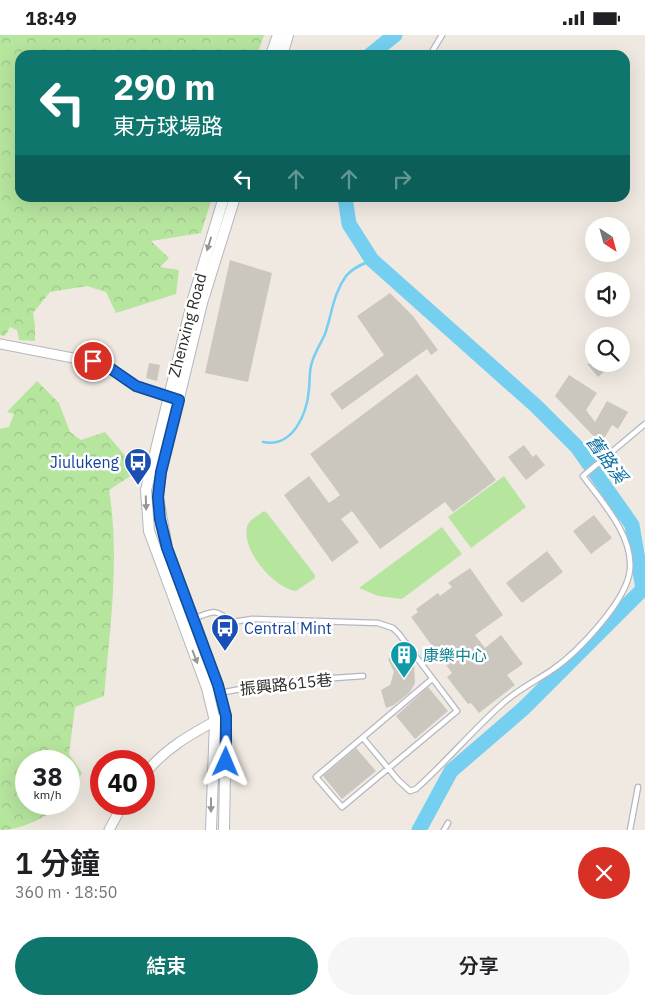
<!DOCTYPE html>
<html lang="zh-TW">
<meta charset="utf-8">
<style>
body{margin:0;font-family:"IBM Plex Sans","Noto Sans TC",sans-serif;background:#f6f6f6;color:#202124;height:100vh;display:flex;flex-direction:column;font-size:19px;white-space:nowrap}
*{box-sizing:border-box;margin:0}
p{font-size:16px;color:#757577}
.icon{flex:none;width:28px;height:28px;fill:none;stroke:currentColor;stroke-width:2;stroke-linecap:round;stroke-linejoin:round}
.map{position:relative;height:795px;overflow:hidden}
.details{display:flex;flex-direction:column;background:#fff;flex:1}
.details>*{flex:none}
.banner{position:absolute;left:15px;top:15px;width:615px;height:152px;border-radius:15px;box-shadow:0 5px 20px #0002;background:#0f766e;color:#fff;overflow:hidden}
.needle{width:32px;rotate:144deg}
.tools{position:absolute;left:585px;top:182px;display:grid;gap:10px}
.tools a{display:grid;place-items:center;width:45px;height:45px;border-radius:50%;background:#fff;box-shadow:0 5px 20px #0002;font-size:25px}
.speed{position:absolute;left:15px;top:715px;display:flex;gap:10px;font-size:25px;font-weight:700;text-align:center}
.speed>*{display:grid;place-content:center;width:65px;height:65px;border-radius:50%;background:#fff;box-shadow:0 5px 20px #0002;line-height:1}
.speed small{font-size:12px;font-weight:400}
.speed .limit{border:8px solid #d22;background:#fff;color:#111}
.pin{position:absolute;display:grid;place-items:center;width:42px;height:42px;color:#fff;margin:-21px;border:2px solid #fff;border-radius:50%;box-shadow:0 1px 5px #0007}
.me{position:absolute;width:55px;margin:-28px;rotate:1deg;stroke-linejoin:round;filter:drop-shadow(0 0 4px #0008)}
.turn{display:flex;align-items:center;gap:18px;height:105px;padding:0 15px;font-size:22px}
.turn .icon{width:65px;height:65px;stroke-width:2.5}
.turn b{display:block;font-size:35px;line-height:42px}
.lanes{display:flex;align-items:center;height:48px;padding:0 15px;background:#0003;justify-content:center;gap:25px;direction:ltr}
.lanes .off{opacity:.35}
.round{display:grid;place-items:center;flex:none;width:52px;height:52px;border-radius:26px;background:#f6f6f6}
.summary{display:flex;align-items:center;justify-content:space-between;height:85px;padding:0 15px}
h1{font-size:30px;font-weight:600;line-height:38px}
.action{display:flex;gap:10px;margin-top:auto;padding:10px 15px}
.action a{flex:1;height:58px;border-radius:30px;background:#0f766e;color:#fff;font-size:20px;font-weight:600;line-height:58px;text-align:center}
.action a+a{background:#f6f6f6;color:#202124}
.status{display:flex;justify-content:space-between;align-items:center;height:35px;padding:0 25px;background:#fff;direction:ltr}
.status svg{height:14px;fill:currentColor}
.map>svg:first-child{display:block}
.grass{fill:#b6e59e}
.forest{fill:url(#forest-crowns)}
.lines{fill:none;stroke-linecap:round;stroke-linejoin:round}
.stream{stroke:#75cff0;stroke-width:2.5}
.river{stroke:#75cff0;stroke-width:15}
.building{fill:#cbc7bf}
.service-casing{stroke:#b4b7c1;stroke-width:7}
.minor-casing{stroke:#b4b7c1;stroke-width:11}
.tertiary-casing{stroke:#b4b7c1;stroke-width:12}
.service{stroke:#fff;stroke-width:4.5}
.minor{stroke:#fff;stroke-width:9}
.tertiary{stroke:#fff;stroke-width:10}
.oneway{fill:#969696}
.route-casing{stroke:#114b97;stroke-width:12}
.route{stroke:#1a73e8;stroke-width:9}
.labels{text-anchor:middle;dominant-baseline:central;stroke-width:5;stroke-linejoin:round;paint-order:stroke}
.street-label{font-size:16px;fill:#2e2e2e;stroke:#fff}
.transit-label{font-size:16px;fill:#164399;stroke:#fff;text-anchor:end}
.culture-label{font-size:16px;fill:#0d838f;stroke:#fff;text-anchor:start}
.water-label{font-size:18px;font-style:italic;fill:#0d6fa3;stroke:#fff}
</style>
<div class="status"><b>18:49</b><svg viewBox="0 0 49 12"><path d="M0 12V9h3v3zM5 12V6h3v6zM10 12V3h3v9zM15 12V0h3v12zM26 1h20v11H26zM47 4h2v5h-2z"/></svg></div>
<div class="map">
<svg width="645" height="795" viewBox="0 0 645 795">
<defs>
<pattern id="forest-crowns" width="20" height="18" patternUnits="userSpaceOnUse" patternTransform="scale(1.25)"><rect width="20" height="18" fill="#b6e59e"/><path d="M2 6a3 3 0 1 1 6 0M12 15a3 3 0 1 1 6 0" fill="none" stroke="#9dc588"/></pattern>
</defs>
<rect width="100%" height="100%" fill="#efe9e1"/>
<!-- grass -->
<path class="grass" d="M504 441 526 472 471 513 448 482Z
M264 476 267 478 315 540V543L296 556C274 553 241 515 247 492 248 485 259 480 264 476Z
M442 492 462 519 402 564 378 561 359 553Z"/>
<!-- forest -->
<path class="forest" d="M0 0H264L257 20H20V162L212 163 201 198 151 206 169 223 160 232 179 235 176 259 116 278 106 257 87 251 50 257 33 278 35 290V306L19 305 17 295 10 292 5 301 0 300Z
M37 346 59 368 70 397 81 405 105 397 138 436 109 455C120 522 110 594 104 661L75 672 69 719 82 738 69 764V726H26V769H63C46 782 22 795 0 795V394L9 392 14 379 7 377Z"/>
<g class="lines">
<!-- stream -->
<path class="stream" d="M263 407C293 413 307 379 309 354 310 344 309 336 312 327 315 317 321 308 325 299 332 279 333 259 346 241 352 233 363 229 372 225"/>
<!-- river -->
<path class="river" d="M370 20 395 0
M345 162 349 189 372 225 536 371 577 412 632 490 643 554 524 673 451 736 419 795"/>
</g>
<!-- building -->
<path class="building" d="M230 225 272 238 248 347 205 338Z
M390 258 413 281 438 315 431 320 427 314 342 375 330 359 384 320 357 281Z
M149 328 160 330 157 346 146 343Z
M587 329H605L609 333 598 342Z
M417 339 496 445 453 477 445 467 380 514 352 476 341 484 359 507 332 527 284 460 309 441 329 468 340 460 310 419Z
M569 340 597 358 586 375 595 387 607 366 628 377 618 394 612 390 601 409 555 361Z
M524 410 533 422 536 419 545 430 526 445 508 422Z
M594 480 612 503 591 519 573 496Z
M547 516 563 537 522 568 506 548Z
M470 533 503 580 475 600 485 613 501 600 523 629 507 640 515 650 479 678 471 668 468 669 447 642 452 638 411 582 418 577 416 574 438 558 440 561 452 552 448 548Z
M404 612 414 627 415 648 410 657 394 670 386 673 381 655 390 650 394 637 388 624Z
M428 652 448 676 415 704 396 681Z
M356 713 376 736 342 764 323 741Z"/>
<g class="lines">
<defs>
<path id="service" d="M430 20 442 0
M193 584C214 576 214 573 232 587L252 584 378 588 393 593 399 599 457 676 342 772 316 742 432 644
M220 658 277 647 363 641
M363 703 398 745 410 756 416 754C446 727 472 696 502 669 517 655 536 646 552 635 577 618 628 565 630 534 633 500 602 467 583 441L645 389
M444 795 448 788
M630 795 638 752"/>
<path id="minor" d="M0 309 104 329 136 351 174 364
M144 740C164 714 191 699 219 684
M109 795 123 769"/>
<path id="tertiary" d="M271 20 278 0
M282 20 288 0
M211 795 215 686 207 653 149 496 146 455 193 264 224 162
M224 795 226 681 200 601 167 513 158 462 161 437 202 268 235 162"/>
</defs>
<!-- service casing -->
<use href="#service" class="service-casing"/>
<!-- minor casing -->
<use href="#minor" class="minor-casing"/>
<!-- tertiary casing -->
<use href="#tertiary" class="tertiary-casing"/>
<!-- service -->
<use href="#service" class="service"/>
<!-- minor -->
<use href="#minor" class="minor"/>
<!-- tertiary -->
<use href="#tertiary" class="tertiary"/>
</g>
<!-- one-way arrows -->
<defs><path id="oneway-solid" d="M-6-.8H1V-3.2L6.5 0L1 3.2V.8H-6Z" transform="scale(1.25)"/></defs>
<g class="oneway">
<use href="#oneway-solid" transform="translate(209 209) rotate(107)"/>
<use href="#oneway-solid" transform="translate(146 468) rotate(88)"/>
<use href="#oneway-solid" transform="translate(195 622) rotate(69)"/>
<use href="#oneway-solid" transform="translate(211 770) rotate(90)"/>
</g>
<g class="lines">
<defs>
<path id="route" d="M93 326 104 329 136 351 179 365 161 437 158 462 160 484 167 513 218 650 226 681V727"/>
</defs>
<!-- route casing -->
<use href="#route" class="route-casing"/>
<!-- route -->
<use href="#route" class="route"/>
</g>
<!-- icons -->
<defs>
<symbol id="bus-pin" viewBox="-11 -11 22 30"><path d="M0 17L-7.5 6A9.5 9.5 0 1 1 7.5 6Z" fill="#1a4fb4" stroke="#fff"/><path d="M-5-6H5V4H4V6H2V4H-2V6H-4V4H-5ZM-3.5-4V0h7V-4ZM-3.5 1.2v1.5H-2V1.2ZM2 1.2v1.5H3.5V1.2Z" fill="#fff"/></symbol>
<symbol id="building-pin" viewBox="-11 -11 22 30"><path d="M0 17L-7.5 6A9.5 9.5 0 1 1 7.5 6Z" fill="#0f9aa8" stroke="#fff"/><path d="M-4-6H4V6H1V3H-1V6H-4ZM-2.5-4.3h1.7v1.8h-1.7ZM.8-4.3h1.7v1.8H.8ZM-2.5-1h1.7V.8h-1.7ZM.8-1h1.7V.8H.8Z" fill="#fff"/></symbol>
</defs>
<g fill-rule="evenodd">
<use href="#bus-pin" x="122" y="411" width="32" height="43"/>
<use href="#bus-pin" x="209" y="577" width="32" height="43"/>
<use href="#building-pin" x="388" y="604" width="32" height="43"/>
</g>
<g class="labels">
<!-- street labels -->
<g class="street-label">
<text transform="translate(187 290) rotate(-75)">Zhenxing Road</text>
<text transform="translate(286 649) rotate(-6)">振興路615巷</text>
</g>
<!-- transit labels -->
<g class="transit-label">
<text x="119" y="427">Jiulukeng</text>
<text x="244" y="593" text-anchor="start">Central Mint</text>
</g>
<!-- culture labels -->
<g class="culture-label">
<text x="423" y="620">康樂中心</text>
</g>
<!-- water labels -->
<g class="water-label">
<text transform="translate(607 424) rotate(54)">舊路溪</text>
</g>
</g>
</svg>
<div class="tools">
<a><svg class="needle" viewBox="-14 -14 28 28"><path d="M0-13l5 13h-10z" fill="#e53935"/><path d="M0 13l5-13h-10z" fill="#757577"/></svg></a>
<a><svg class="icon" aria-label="sound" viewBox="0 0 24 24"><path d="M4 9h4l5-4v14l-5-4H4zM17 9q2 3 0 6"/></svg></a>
<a><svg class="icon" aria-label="search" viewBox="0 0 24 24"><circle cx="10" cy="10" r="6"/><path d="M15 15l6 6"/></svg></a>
</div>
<div class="speed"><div>38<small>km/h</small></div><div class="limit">40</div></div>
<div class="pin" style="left:93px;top:326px;background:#d93025"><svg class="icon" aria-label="arrive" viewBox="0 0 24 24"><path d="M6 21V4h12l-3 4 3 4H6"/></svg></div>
<svg class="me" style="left:226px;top:727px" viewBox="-20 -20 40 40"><path d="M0-17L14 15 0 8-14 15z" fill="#1a73e8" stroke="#fff" stroke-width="4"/></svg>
<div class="banner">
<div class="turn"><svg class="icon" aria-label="left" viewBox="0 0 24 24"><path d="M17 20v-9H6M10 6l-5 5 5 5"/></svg><div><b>290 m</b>東方球場路</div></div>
<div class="lanes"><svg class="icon" aria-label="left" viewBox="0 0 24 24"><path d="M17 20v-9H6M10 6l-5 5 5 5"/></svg><svg class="icon off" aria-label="ahead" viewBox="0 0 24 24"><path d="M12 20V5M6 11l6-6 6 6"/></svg><svg class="icon off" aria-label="ahead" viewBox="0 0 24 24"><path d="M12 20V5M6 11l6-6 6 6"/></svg><svg class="icon off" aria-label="right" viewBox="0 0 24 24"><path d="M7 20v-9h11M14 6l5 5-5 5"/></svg></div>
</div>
</div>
<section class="details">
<div class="summary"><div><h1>1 分鐘</h1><p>360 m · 18:50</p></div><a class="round" style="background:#d93025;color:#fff"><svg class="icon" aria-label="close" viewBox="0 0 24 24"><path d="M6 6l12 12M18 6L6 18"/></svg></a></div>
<div class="action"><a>結束</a><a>分享</a></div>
</section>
